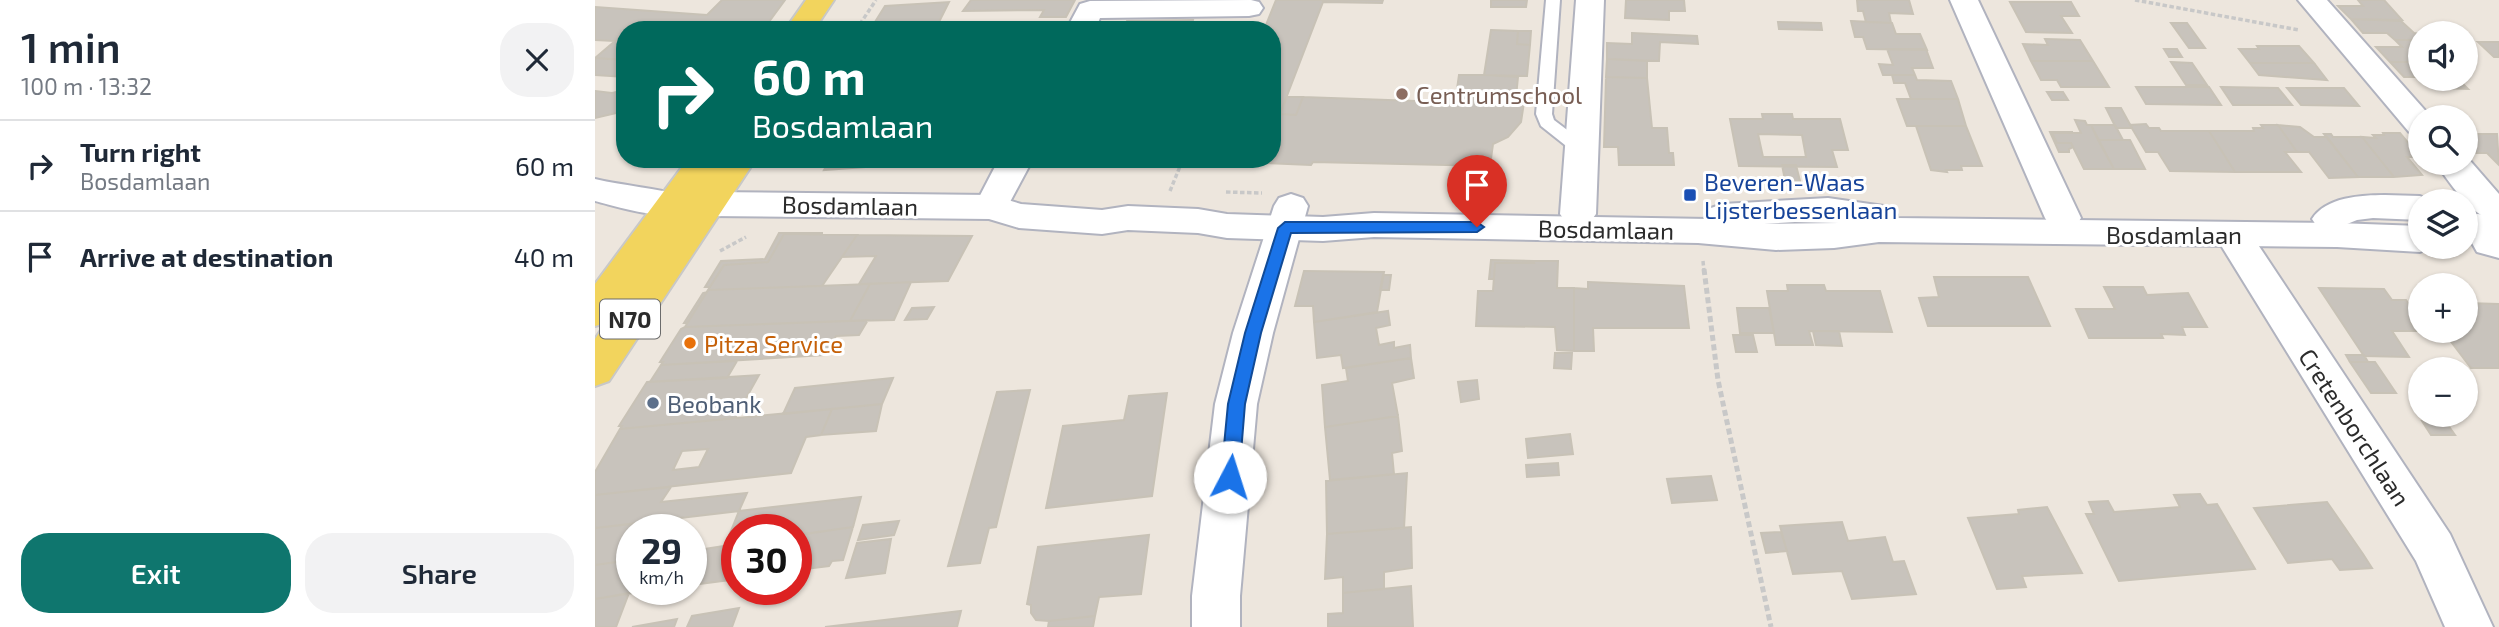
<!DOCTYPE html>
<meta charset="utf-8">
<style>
body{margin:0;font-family:"Exo 2",sans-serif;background:#f2f2f3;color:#1f2937;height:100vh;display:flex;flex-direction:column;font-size:26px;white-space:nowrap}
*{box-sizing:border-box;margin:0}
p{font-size:23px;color:#747a83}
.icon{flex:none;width:38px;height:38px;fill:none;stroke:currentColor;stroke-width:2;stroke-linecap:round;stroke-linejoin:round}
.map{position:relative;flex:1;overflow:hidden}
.side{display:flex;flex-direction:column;background:#fff;width:595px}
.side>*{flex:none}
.banner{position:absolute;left:21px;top:21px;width:665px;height:147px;border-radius:28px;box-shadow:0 2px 5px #0004;background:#00695c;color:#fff;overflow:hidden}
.buttons{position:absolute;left:1813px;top:21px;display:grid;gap:14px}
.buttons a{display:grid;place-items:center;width:70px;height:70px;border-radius:50%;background:#fff;box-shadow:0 2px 5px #0004;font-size:35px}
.speed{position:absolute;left:21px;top:514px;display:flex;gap:14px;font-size:35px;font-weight:700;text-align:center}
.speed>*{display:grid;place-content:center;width:91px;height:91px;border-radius:50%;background:#fff;box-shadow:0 2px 5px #0004;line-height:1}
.speed small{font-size:18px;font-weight:400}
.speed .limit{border:10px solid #d22;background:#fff;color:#111}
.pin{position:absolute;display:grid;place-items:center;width:60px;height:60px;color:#fff;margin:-72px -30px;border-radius:50% 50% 50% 0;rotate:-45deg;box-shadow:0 0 7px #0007}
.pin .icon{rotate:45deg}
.me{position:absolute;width:77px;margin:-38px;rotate:5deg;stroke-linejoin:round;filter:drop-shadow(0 0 5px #0008)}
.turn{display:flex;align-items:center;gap:24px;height:147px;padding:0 21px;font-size:32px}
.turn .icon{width:91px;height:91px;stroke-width:2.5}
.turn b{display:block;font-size:49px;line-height:60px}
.round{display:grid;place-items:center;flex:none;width:74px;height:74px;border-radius:28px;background:#f2f2f3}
.summary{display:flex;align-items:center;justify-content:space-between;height:119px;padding:0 21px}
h1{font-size:42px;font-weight:600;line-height:52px}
.button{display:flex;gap:14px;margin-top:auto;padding:14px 21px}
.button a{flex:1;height:80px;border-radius:28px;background:#0f766e;color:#fff;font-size:28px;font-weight:600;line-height:80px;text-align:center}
.button a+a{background:#f2f2f3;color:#1f2937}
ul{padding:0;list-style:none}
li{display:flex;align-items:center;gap:21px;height:91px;padding:0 21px;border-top:2px solid #e0e1e3}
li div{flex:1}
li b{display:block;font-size:26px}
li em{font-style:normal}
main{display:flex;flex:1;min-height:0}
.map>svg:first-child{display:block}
.building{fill:#c8c3bc;stroke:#c8c2b6;stroke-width:2;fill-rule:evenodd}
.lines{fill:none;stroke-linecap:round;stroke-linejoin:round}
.lane-casing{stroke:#b1b3bf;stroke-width:4}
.street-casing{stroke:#b1b3bf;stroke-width:4}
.secondary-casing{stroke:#b1b3bf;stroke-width:4}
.primary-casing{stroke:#c8c8c8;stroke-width:4}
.path-far1{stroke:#c8c8c8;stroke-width:3.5;stroke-dasharray:4.5 2.5;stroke-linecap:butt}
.path{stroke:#c8c8c8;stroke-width:5;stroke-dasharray:6 3.5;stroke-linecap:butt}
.lane{fill:#fff;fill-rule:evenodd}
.street{fill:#fff;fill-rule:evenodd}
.secondary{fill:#fff;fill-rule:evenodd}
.primary{fill:#f2d45d;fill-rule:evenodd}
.route{fill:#1a73e8;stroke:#114b97;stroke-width:2}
.education-dot{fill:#8d6e63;stroke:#fff;stroke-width:2.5}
.transit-dot{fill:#1a4fb4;stroke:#fff;stroke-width:2.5}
.food-dot{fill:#e8710a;stroke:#fff;stroke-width:2.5}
.service-dot{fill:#5c6f8a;stroke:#fff;stroke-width:2.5}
.labels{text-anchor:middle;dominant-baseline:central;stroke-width:6;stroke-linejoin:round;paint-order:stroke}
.shield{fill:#fff;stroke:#6b6b6b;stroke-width:2}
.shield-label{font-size:23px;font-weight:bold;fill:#2b2b2b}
.education-label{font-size:24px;fill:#785e54;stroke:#fff;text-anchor:start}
.transit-label{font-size:24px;fill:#164399;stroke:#fff;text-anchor:start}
.street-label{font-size:24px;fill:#2b2b2b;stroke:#fff}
.food-label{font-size:24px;fill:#c56008;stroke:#fff;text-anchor:start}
.service-label{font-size:24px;fill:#4e5e75;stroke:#fff;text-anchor:start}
</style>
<main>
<section class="side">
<div class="summary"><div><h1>1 min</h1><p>100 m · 13:32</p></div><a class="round"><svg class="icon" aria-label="close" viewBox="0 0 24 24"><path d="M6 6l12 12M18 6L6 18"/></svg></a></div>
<ul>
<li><svg class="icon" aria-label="right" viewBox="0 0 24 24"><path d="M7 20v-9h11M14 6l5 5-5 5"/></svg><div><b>Turn right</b><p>Bosdamlaan</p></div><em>60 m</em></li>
<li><svg class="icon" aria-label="arrive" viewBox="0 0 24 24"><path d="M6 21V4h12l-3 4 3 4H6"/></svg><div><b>Arrive at destination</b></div><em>40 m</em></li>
</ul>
<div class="button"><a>Exit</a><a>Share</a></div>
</section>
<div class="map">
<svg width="1904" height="627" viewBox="0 0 1904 627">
<rect width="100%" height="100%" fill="#ede6dd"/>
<!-- building -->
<path class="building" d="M127 0H190L168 30H30V60L0 58 20 41 0 40V7L112 15Z
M376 0H480L471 17H445L449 10 368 11Z
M681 0H788L787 3 728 2 685 114 701 115 708 97 850 102 861 96 864 75H889L923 77 921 97 930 96 926 122 913 137 898 144 895 166 718 162 716 165 670 163 671 159H677V30H669Z
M896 0H932L931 7H896Z
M1031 0H1089L1090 11H1074V20L1030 18Z
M1262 0H1314L1318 14 1294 13 1296 23 1271 22 1268 11H1263Z
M1763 0H1789L1807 20 1756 19 1743 6H1768Z
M354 2 340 30H275L290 6Z
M1415 2H1476L1484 16H1466L1477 33 1431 32Z
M1756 19 1806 21 1819 33 1825 34V40H1800L1792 33H1768Z
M598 20 596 30H528L532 21Z
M1256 21 1297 23 1301 34H1325L1332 50 1272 49 1268 37H1260Z
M1183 22 1226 23 1227 30 1184 29Z
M1576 23H1592L1610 48H1594Z
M466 26 464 30H411V29Z
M896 30 923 31 922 44 935 45 932 76 889 75Z
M923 31H936L935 45 922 44Z
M1037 33 1102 36 1103 44 1065 42 1064 61 1012 59V43L1037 44Z
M1450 39 1485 40 1498 61H1436L1428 44 1453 45Z
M1800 40H1825V62H1795L1781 47H1807Z
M1883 42H1904V57H1899Z
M1662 46H1704L1719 63H1655L1644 49H1664Z
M1292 49H1331L1338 68H1317L1320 75H1288L1284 64 1298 65Z
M1569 49H1582L1587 57H1574Z
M0 58 30 60V77L0 75Z
M1012 59 1052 61V78L1011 77Z
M1436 61H1498L1514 87H1466L1462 80H1446Z
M1576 62 1597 63 1612 85H1591Z
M1795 62H1825V77H1809Z
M1655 63H1719L1732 80 1664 75Z
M1297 75H1320L1322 80 1356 81 1363 99H1316L1310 83H1299Z
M1011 77 1052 78 1057 128H1072L1074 153H1078L1079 165H1024L1023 147H1009Z
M1835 79H1863L1873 89 1843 88Z
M1541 87H1614L1626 105 1551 104Z
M1626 87 1683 88 1697 105H1638Z
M1692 88H1749L1764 106 1706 105Z
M30 90V111L0 118V91L17 93Z
M1452 92H1468L1473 100H1457Z
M692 97H708L701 115 685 114Z
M1302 99H1363L1371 126H1312Z
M1511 108H1526L1537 128H1521Z
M1167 114H1197L1198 119H1245L1253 150H1237L1242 167 1144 166 1135 119H1168ZM1163 134 1207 135 1211 157H1168Z
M1480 120 1490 121 1492 125H1496L1519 169H1489L1476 143H1462L1457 133H1486Z
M1551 124 1554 128H1564L1566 131H1614L1640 172 1575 171 1563 152H1551L1535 125Z
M1496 125H1520L1528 140H1503Z
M1666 125H1683L1702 152H1690L1706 172H1640L1614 131H1659L1658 128H1668Z
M1683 125 1705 127 1719 137H1732L1763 177 1734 178 1714 152H1702Z
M1321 126H1371L1387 166H1366L1367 170H1351L1352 172 1336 170Z
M1455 132H1478L1457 133 1462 143H1476L1478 147 1474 149V152H1464Z
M1788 133H1805L1825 157H1812L1827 175 1799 177 1767 137 1781 138 1778 135H1789Z
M1729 134H1736L1738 137H1767L1799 177H1763Z
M1871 134H1902L1904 165 1892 153H1878L1871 145Z
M1503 140H1535L1550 169H1519Z
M235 159H300L297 165 229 170Z
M1187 165H1201L1206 185H1191Z
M184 233H228L189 234 173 262 129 265 115 287H110L126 261 170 259Z
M189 234 262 235 227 286 113 290 129 265 173 262Z
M262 235 377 236 353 281 264 284 281 256 247 257Z
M896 260 938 261 939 263H900L899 279H894Z
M938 261H963L962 288H979V351L962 350 960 327 881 326 883 291H898L900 263H939Z
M709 271 789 272 782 312 719 322 718 306H700Z
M788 275H796L794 290H785Z
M1339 277H1433L1455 326H1333L1324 298 1344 297Z
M316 282 299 320 255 321 275 284Z
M993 282 1089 286 1094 328H998L999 351H979V288L993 289Z
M275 284 255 321 90 327 113 290Z
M1192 285H1229L1231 291H1285L1297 332 1214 331 1218 345H1181L1172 291H1193Z
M1509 287H1548L1552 295 1593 293 1612 327H1587L1590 335 1566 334 1568 338H1494L1481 309H1520Z
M1724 288 1789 289 1797 300H1811L1825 320V324L1817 323 1823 331H1797L1814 357 1769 356Z
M112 292 92 323H89L108 293Z
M1871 303 1904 304V368H1876L1848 331H1871Z
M339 307 332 319 310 320 317 308Z
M1142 308H1174L1179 333H1145Z
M793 311 795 325 781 328 784 345 799 342V348L815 345 816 358 748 368 746 355 722 358 719 322Z
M273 320 264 335 241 336 230 355 66 365 68 362H65L86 329 90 327Z
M1218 331H1244L1247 346 1221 345Z
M1138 335H1158L1162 352H1141Z
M960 353H977L976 369 959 368Z
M1751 355H1769L1773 362H1755Z
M816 358 819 378 797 383 803 416 730 427 727 385 753 381 751 368Z
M142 361 132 378 55 382 66 365Z
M1755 362H1780L1801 393H1776Z
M164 375 140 418 25 429 27 426H24L52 382Z
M298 378 287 404 188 414 200 388Z
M882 380 884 399 866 402 863 382Z
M435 390 401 527 394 528 385 563 353 566 402 392Z
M572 393 557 496 451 508 468 426 529 420 534 396Z
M287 404 281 431 226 435 237 409Z
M237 409 226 435 211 437 196 473 0 495V472L25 429ZM113 449 104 467 78 470 87 451Z
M803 416 807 451 797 453 799 474 735 480 730 427Z
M1827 421H1850L1860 435H1836Z
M975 434 978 454 933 458 931 439Z
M963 463 964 475 932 477 931 465Z
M812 473 809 528 732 534 731 481Z
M1116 476 1122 500 1077 503 1072 479Z
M76 487 66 502 152 493 144 511 0 528V495Z
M1605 494 1612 505 1622 504 1660 569 1524 581 1491 514H1499L1494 502 1513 501 1519 512 1585 507 1579 495Z
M266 497 258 527 201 535V530H142V544L130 546 144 511Z
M1732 502 1768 554 1777 568 1745 570 1737 559 1693 563 1659 508Z
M1452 507 1487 573 1427 576 1431 587 1402 589 1373 518 1424 514 1423 510Z
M304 521 299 535 263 540 268 525Z
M55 522 51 530H37L36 560 0 565V528Z
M1247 522 1253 541 1290 537 1298 562 1309 561 1321 594 1257 599 1247 571 1198 574 1185 526Z
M258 527 248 560 237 561 234 566 201 570V543L204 535Z
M816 527 817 568 789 572V589L748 593V577L730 579 732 534Z
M1186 532 1192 551 1171 553 1166 533Z
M554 535 546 594 504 597 500 616 454 621 441 620 436 613V605L432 604 443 547Z
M296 539 290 573 251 578 262 543Z
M142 544V579L96 585V551Z
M36 560 37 590H57L0 599V565Z
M816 586 818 627H733V614L748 613V593Z
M34 593 21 627H0V599Z
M144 608 137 627H92L97 616Z
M366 611 362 627H230Z
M500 616 498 627H453L454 621Z
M82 619 79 627H37Z"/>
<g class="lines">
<defs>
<path id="lane" d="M951 0H965L957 114 959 120 992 145 994 149 986 154 980 153 946 126 941 114Z"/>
<path id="street" d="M656 0 664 2 668 8 664 14 654 16 505 18 500 30H471L485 4 495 1Z
M981 0H1009L1001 214 995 222 983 226 971 222 965 214Z
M1355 0H1383L1486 218 1480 227 1468 230 1456 227 1450 218Z
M1703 0H1732L1836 117H1825V135L1814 132Z
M1871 156 1904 194V219C1882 225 1853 181 1841 163H1871Z
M404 159H438L408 215 396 219 384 215 379 207Z
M0 179C30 186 61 188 90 196L95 204 90 212C62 220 28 208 0 201Z
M696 194 708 198 713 206 678 333 662 404 645 596V627H597V596L620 404 638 333 679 206 684 198Z
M1790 195 1825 196 1838 201H1825V220L1778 218 1762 220 1735 231 1723 228 1717 219C1731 197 1766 195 1790 195Z
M1637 222 1650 225 1855 534 1898 627H1850L1821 561 1619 234 1624 225Z
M1895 230 1904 232V258L1882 252 1877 243 1882 234Z"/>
<path id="secondary" d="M113 192 396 195 426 204 507 210 533 206 603 209 632 214 728 217 779 213 1113 219 1110 216 1116 208 1128 204 1233 198 1296 207 1302 215 1300 218 1742 223 1825 226V247H1838L1825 252 1742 247 1284 242 1239 248 1181 250 1103 243 779 237 728 241 632 238 603 233 533 230 507 234 424 228 394 219 113 216 101 212 96 204 101 196ZM1200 222 1244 223 1169 224Z
M1871 213 1904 216V240L1871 237Z"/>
<path id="primary" d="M211 0H239L219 30H190Z
M93 159H161L14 381 0 386V339L11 323 0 326V284Z"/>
</defs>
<!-- lane casing -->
<use href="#lane" class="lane-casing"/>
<!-- street casing -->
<use href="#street" class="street-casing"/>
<!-- secondary casing -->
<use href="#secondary" class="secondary-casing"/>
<!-- primary casing -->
<use href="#primary" class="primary-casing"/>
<!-- path-far1 -->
<path class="path-far1" d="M1540 0 1704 30
M261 30 281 0
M39 165 61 159
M575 191 588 159
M631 192 667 193
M125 251 151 237
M1108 261 1109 271"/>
<!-- path -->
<path class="path" d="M1109 269 1123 380 1176 627"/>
<!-- lane -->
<use href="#lane" class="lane"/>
<!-- street -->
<use href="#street" class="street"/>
<!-- secondary -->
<use href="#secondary" class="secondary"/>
<!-- primary -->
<use href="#primary" class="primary"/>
</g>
<!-- route -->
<path class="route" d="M690 222H882L889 227 882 232 696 233 666 333 650 404 644 477 641 482 635 484 628 482 626 477 633 404 650 333 683 228Z"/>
<!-- markers -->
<circle class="education-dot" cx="807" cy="94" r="7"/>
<rect class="transit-dot" x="1088" y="188" width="14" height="14" rx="3.5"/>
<circle class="food-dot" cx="95" cy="343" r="7"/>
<circle class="service-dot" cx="58" cy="403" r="7"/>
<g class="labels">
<!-- shield labels -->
<rect class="shield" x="5" y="299.5" width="60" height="39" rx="5"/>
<g class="shield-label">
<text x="35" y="319">N70</text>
</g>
<!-- education labels -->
<g class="education-label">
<text x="821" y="94">Centrumschool</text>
</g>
<!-- transit labels -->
<g class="transit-label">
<text x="1109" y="181">Beveren-Waas<tspan x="1109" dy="28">Lijsterbessenlaan</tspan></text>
</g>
<!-- street labels -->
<g class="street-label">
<text transform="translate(255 205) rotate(1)">Bosdamlaan</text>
<text transform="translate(1011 229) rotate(1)">Bosdamlaan</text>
<text x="1579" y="234">Bosdamlaan</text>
<text transform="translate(1760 427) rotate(57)">Cretenborchlaan</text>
</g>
<!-- food labels -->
<g class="food-label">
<text x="109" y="343">Pitza Service</text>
</g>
<!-- service labels -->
<g class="service-label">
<text x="72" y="403">Beobank</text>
</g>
</g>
</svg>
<div class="buttons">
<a><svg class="icon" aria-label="sound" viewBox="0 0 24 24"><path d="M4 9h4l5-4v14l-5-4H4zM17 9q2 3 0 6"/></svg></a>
<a><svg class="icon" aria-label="search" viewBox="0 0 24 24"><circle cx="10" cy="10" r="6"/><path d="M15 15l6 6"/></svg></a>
<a><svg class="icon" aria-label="layers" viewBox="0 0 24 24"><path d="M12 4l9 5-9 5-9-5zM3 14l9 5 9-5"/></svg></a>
<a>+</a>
<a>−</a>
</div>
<div class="speed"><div>29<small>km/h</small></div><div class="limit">30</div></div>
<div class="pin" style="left:882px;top:227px;background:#d93025"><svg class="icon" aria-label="arrive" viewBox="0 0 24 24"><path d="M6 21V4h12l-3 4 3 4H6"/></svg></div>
<svg class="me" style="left:635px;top:477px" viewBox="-20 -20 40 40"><circle r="19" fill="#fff"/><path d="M0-13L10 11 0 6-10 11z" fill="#1a73e8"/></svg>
<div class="banner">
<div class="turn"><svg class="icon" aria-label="right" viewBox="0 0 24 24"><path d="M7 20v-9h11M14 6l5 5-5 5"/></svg><div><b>60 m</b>Bosdamlaan</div></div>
</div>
</div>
</main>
